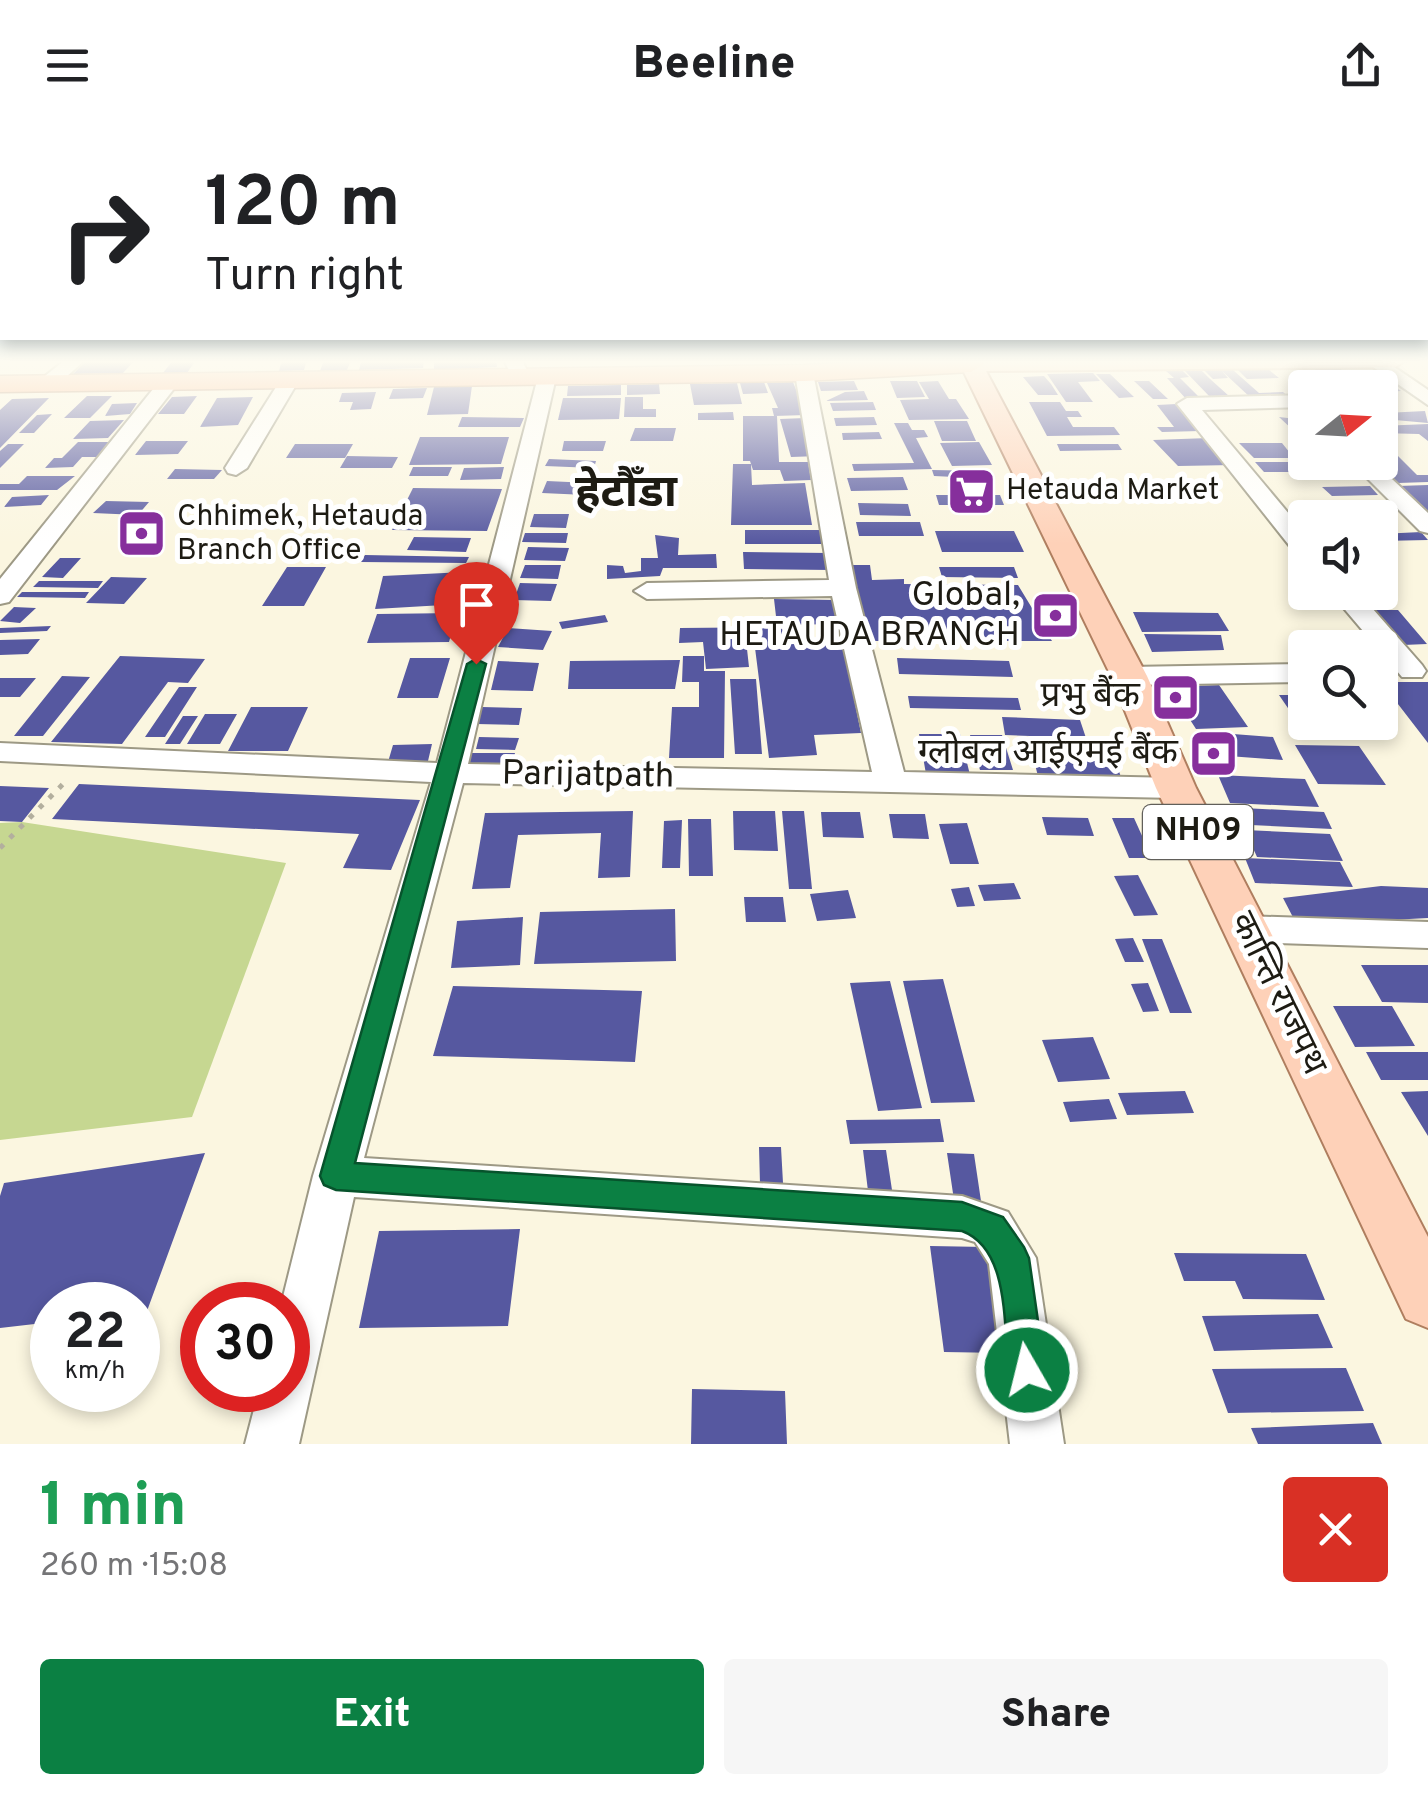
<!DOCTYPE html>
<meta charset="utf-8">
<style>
body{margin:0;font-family:Overpass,"Noto Sans Devanagari",sans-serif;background:#f6f6f6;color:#202124;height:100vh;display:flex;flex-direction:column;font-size:38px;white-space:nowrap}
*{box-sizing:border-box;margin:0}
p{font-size:32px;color:#757577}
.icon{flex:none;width:55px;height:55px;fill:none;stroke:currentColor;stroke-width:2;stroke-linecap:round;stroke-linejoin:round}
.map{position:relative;height:1314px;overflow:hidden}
.drawer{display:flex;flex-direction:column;background:#fff;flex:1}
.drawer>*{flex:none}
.banner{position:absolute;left:0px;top:0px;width:1430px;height:210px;box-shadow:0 5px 15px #0003;background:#fff;color:#202124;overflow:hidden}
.needle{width:65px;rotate:72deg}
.buttons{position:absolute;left:1288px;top:240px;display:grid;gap:20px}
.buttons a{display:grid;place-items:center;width:110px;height:110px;border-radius:10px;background:#fff;box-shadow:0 5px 15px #0003;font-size:50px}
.speed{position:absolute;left:30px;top:1152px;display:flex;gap:20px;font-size:50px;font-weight:700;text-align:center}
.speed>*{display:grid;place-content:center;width:130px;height:130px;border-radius:50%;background:#fff;box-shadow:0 5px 15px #0003;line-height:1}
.speed small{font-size:25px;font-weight:400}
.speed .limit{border:15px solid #d22;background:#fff;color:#111}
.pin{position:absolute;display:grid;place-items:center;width:85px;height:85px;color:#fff;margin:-102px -42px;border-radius:50% 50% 50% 0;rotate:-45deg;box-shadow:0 0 10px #0007}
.pin .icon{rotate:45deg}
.me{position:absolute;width:110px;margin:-55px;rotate:352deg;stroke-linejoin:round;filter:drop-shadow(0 0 8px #0008)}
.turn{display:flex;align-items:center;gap:35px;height:210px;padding:0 40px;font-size:45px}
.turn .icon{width:130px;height:130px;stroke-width:2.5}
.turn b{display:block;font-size:70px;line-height:85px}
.round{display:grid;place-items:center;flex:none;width:105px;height:105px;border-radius:10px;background:#f6f6f6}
.overview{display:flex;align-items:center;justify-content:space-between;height:170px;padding:0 40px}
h1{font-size:60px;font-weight:800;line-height:75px;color:#1e9e55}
.action{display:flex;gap:20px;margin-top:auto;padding:20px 40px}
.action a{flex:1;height:115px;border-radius:10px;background:#0b8043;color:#fff;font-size:40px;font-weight:800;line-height:115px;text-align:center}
.action a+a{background:#f6f6f6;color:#202124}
header{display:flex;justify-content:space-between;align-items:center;height:130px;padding:0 40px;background:#fff;font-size:45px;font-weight:800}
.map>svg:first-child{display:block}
.green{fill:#c6d791}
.building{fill:#5658a0}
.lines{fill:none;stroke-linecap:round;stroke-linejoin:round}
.minor-casing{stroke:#9d9985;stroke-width:4}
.major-casing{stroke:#af7e5f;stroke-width:4}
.highway-casing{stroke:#af7e5f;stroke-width:3}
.path{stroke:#b3af9e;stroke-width:5;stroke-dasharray:5 9;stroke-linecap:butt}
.minor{fill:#fff;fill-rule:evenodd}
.major{fill:#fed1b8;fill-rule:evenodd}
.highway{fill:#feb388;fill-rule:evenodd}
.route{fill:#0b8043;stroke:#07532c;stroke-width:2.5}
.labels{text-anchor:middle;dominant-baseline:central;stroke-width:10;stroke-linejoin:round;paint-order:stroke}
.far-poi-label{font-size:30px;fill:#1d1b13;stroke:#fff;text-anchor:start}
.shield{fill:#fff;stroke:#615f5a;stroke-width:2.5}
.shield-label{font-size:32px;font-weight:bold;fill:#1d1b13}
.poi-label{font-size:35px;fill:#1d1b13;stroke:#fff;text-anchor:end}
.street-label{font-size:35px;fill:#1d1b13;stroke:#fff}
.far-town-label{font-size:45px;font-weight:bold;fill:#1d1b13;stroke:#fff}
</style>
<header><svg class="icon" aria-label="menu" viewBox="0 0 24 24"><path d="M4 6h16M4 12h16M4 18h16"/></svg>Beeline<svg class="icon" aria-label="share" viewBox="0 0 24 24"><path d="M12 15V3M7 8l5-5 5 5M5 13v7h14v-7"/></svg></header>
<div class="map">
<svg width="1428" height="1314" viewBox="0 0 1428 1314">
<rect width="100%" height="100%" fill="#fbf6e0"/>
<!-- green -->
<path class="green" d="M22 692 286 733 192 987 0 1010V693Z"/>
<!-- building -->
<path class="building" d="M87 230H135L123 243 73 244Z
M173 230H196L187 243H163Z
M282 230H307L304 240 279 241Z
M324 230H351L347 240 320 241Z
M424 230 423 238 359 240 361 232Z
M496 230 497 237 434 240V231Z
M1338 237 1351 247 1326 248 1313 238Z
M1268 239 1279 248 1247 249 1238 240Z
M1182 240 1189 247 1180 248 1202 270 1188 271 1167 248H1174L1166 241Z
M1201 240 1209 248 1229 266 1210 267 1185 241Z
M1204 240H1233L1259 263 1283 262 1290 268 1252 269 1222 241 1228 248 1213 249Z
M1093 243 1100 251 1078 252 1093 272H1066L1047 244Z
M1096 244H1110L1134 267 1119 268Z
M1354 244H1375L1401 261 1380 262V258H1373Z
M1044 246 1051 254 1058 265H1038L1023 247Z
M854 251 858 260 821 261 818 252Z
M890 251H917L925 267 897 268Z
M938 251 949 269H956L969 289 909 290 900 270 929 269 919 252Z
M1134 251H1149L1168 269H1153Z
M764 252 768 263 743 264 740 253Z
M793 252 806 285 774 286 772 278H778L767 253Z
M737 253 742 274 694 275 690 254Z
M659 254 660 264 627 265V255Z
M621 255V265L567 266 568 256Z
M472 256 468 284 427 285 434 257Z
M427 258 423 268 389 269 393 259Z
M864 261 868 270 826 271 845 262Z
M376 262 371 279 350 280 353 272H339L342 263Z
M87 266H112L90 288H64Z
M197 266 184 284H158L172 267Z
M253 267 238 295 200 297 217 268Z
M625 267H643V279H656V287H624Z
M49 268 0 318V280L12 269Z
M563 268H621L619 289 558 290Z
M873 272 876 280 833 281 830 273Z
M1029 272H1060L1066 281H1078L1082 287H1067L1073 297H1114L1120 305 1047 306Z
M137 273 130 284 105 286 112 274Z
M1176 274 1185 286 1200 301 1162 302 1157 297H1174L1157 275Z
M1425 281 1428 293 1395 290 1385 283Z
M733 282 734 290H698V283Z
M52 284 34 303H19L37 285Z
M743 286H777L779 332H808L811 350 784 351 780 340H753L750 331H743Z
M462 287 524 288 520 297H458Z
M874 287 877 295 836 296 834 288Z
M1279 287 1305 290V313L1294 301Z
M805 288 819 326 791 327 780 289Z
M124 290 108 308 73 309 90 291Z
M934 291H967L976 311H942Z
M894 293H908L912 300H924L928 307 916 308 932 339 854 341 852 334 914 333Z
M1428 294V311L1419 304 1380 303V296Z
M635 298H676L673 311H630Z
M879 302 882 309 843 310 842 303Z
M420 307H509L501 334 409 335Z
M1209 308 1233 335 1178 336 1153 310Z
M146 311H188L178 324 135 325Z
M564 311H606L603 321H562Z
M78 312H111L97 327H82L73 337 45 338 54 328H62Z
M979 312 992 335 952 336 940 313Z
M1239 313H1282L1294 328H1254Z
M8 314H24L0 338V321Z
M295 314H353L345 328H286Z
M1057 314H1118L1122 320 1060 321Z
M1380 317 1398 326 1417 345H1428V352L1398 353 1374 332H1380Z
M347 326 398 327 392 338H340Z
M549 329 596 331 594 338 545 336Z
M1255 332H1293L1302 342H1264Z
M1308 332H1351L1357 338 1314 339Z
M733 334H751L752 355 805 353 812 395H731Z
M413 337H452L448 346H409Z
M504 337 501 349 460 350 464 338Z
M175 339 222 340 214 349H167Z
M932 340 989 341 993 354H957L955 347 934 346Z
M27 346H75L57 360H0V354H19Z
M903 347 908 360 851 361 847 348Z
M547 351 590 353 586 365 542 363Z
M1428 355V384L1398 356Z
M1370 356 1378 365 1332 366 1322 357Z
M413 358 502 359 487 401 392 400Z
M49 365 41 375 4 377 12 367Z
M936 365H1000L1004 375H939Z
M106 371 149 372 138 385 93 383Z
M858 373 908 374 911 386 860 385Z
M1301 379 1332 381 1338 388H1305V394H1292L1283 381Z
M534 384H569L566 398 530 397Z
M856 392H920L924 406H859Z
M745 400H828L831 414H745Z
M935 401H1014L1024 422H942Z
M1421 402 1428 410 1380 411V404Z
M525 403H568L566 413 522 412Z
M655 405 679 408 678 425 716 424 717 438H663L660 446 607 449V435L623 436 625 443 641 441V428H658Z
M414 407 471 408 466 422 407 420Z
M528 417 569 418 565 431 524 430Z
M743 422 829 423 832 440 744 439Z
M365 425 469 427 466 433 361 432Z
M60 428H81L63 448 42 447Z
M525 435H561L558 449 520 448Z
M848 435H870L872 450 904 449V454L1018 455 1052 511H861Z
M287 437H326L304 476H262Z
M939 437H1014L1018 448 942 447Z
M465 442 461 474 375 479 383 446Z
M111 447 147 448 124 474 86 473Z
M39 451H103L98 458 33 457Z
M520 453 557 454 551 471 514 470Z
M22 462H89L85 468 17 467Z
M774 469 837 470 841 494 777 495Z
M14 477 36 478 20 493 0 491Z
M1373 480H1398L1427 514 1403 515Z
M1133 482 1218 483 1229 501 1142 502Z
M457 483 449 512 367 513 377 484Z
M605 485 608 492 562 499 559 492Z
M51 496 47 501 0 503V498Z
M781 497 789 514 843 515 861 603 814 605 817 625 769 628 754 510H746L749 537 706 539 703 512 679 513 680 498Z
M508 498 552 501 543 520 498 517Z
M1144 504 1221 505 1224 520 1152 522Z
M40 509 28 524 0 525V510Z
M120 526 205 529 188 553 168 552 122 614 51 612Z
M683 526H704V541H725L724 628H669L672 577H699V552H682Z
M410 528H450L438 568H397Z
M897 528 1009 531 1013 547 899 544Z
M680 530 675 559H568L570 531Z
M498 531 539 533 533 561 491 560Z
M62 546 90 547 43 606H14Z
M0 548H36L20 567H0Z
M730 549H756L762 624H735Z
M1381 552H1428V613Z
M1219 555 1248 597 1196 599 1169 557Z
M179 557H197L165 607H145Z
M1279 565H1305V592H1344L1349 599 1303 600Z
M908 566 1018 568 1021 580 910 578Z
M251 577H308L288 621H228Z
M482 577 522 578 519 595 477 594Z
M205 584H237L220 614H187Z
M183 586H198L180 614H165Z
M1002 587 1080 590 1086 608 1005 605Z
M1220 603 1273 607 1283 630 1228 626Z
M919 604H960L970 645 926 644Z
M970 605H1002L1013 640H980Z
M479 607 519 608 515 620 476 619Z
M432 614 428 631 388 632 393 615Z
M1295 615 1359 616 1386 655 1318 654Z
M1031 619 1112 621 1123 653 1039 650Z
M470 623H515L512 634 467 635Z
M1218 645 1305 649 1319 677 1230 673Z
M79 654 420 670 391 740 343 738 359 704 52 689Z
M0 656 49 658 22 692 0 691Z
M1223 677 1324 682 1332 699 1229 694Z
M633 681 630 747 598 748 601 703 518 705 510 758 472 759 485 683Z
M733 681H775L778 721 734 720Z
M782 681H804L812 759H789Z
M821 682H860L864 708 823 707Z
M889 684H925L929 709 893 708Z
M1042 687 1088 688 1094 706 1047 705Z
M1112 688H1134L1152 728H1129Z
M688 689H711L713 746H689Z
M682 690 680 738H662L664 691Z
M967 693 979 734H950L939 694Z
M1245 700 1330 704 1343 731 1257 727Z
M1245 728 1340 732 1353 757 1255 753Z
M1138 745 1158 785 1134 786 1114 746Z
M1014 753 1021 769 984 771 978 755Z
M1381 756 1428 758V788L1297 795 1283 768Z
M969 757 975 776 957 777 951 759Z
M848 760 856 788 817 791 810 764Z
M744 767H783L786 792H746Z
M675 779 676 831 534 834 540 782Z
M523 787 520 835 451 838 457 791Z
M1133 808 1144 832H1125L1115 809Z
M1142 809H1162L1192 883H1170Z
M1361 835H1428V873L1382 872Z
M943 849 975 972 931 973 903 851Z
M890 851 922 978 878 981 850 853Z
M1148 853 1159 881 1143 882 1131 854Z
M453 856 642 861 635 932 433 926Z
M1333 876H1392L1415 916 1355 917Z
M1093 907 1110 949 1058 952 1042 910Z
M1366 922H1428V950H1381Z
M1185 961 1194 983 1127 985 1118 963Z
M1428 961V1006L1401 962Z
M1109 969 1117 989 1070 992 1063 972Z
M940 989 944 1012 850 1014 846 990Z
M759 1017H781L783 1053 760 1054Z
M863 1020H886L892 1060 868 1061Z
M205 1023 147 1181 138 1182V1175H52V1192L0 1198V1066L4 1053Z
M947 1023 974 1024 981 1071 954 1070Z
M520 1099 508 1196 359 1198 379 1101Z
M930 1116 986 1117 1004 1223 944 1222Z
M1174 1123 1306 1124 1325 1170 1243 1169 1235 1151H1184Z
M1318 1184 1333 1218 1214 1221 1202 1186Z
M1346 1238 1364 1281 1228 1283 1212 1239Z
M692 1259 785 1261 787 1314H691Z
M1373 1293 1382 1314H1258L1251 1298Z"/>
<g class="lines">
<defs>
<path id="minor" d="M65 230H85L54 258H40V250Z
M504 230H522L530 247 528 251H514Z
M1363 230H1384L1428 260V275Z
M804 237 813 243 856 458 904 642 1176 648 1188 651 1192 658 1188 665 1176 668 463 653 364 1028 962 1066 1008 1082 1036 1128 1064 1314H1010L989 1134 975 1112 962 1108 354 1067 299 1314H245L259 1260H288V1175H281L313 1046 431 652 0 631V613L437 633 538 247 547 241 556 247 468 634 872 642 832 466 647 469 634 461 647 453 829 450 795 243Z
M290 244 299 250 247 338 236 345 228 343 225 338 283 246Z
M169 246 176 248V256L9 472 0 474V449L162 248Z
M1305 265V277L1202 280 1305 403V426L1296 424 1177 274 1187 268Z
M1351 332H1374L1428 383V403L1420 401Z
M1330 462H1358L1422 535 1426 541 1422 547H1402Z
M1305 534V552L1129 555 1119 552 1115 546 1119 540 1129 537Z
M1245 786 1428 792V818L1245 812 1232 808 1226 799 1232 790Z"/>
<path id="major" d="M963 230H1406L1395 237 986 241 1147 546 1196 658 1428 1107V1198L1406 1189 1156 658 1111 546 960 234Z"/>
<path id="highway" d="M896 230H982L984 234 971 242 804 251 0 262V246L804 235Z"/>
</defs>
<!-- minor casing -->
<use href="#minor" class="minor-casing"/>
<!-- major casing -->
<use href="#major" class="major-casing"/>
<!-- highway casing -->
<use href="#highway" class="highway-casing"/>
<!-- path -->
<path class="path" d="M0 718 68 649"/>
<!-- minor -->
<use href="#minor" class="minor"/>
<!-- major -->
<use href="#major" class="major"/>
<!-- highway -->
<use href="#highway" class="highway"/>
</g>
<!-- sky -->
<linearGradient id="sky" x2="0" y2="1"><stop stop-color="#73baed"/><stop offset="0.56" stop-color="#fdfbf1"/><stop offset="1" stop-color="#fdfbf1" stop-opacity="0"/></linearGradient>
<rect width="1428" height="414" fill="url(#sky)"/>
<!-- route -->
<path class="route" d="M476 529 486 534 355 1033 962 1072 1003 1087 1024 1117 1029 1128 1045 1240 1040 1252 1027 1257 1014 1252 1009 1240C1003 1196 1010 1119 962 1101L336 1060 324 1055 320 1046 467 534Z"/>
<!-- icons -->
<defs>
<symbol id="supermarket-square" viewBox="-11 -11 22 22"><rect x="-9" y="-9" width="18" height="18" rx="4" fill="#862f9c" stroke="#fff"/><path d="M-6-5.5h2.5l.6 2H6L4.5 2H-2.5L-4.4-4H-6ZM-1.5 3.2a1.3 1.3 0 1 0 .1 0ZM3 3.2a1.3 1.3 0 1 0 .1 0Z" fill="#fff"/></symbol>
<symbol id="bank-square" viewBox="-11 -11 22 22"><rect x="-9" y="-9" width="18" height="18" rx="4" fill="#862f9c" stroke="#fff"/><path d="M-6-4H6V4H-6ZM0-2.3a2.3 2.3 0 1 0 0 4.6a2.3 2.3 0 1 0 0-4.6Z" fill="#fff"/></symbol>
</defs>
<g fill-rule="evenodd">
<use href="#supermarket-square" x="944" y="334" width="55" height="55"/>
<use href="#bank-square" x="114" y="376" width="55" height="55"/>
<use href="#bank-square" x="1028" y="458" width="55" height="55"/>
<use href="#bank-square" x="1148" y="540" width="55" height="55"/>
<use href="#bank-square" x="1186" y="596" width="55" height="55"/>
</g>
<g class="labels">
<!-- far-poi labels -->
<g class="far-poi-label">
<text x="1006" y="361">Hetauda Market</text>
<text x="177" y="387">Chhimek, Hetauda<tspan x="177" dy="34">Branch Office</tspan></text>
</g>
<!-- shield labels -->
<rect class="shield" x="1143" y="675" width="110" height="54" rx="8"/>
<g class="shield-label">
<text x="1198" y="702">NH09</text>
</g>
<!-- poi labels -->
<g class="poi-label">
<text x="1020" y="466">Global,<tspan x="1020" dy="40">HETAUDA BRANCH</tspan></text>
<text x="1140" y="567">प्रभु बैंक</text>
<text x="1178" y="624">ग्लोबल आईएमई बैंक</text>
</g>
<!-- street labels -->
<g class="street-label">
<text transform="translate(588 646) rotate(1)">Parijatpath</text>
<text transform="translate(1277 864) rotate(64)">कान्ति राजपथ</text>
</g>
<!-- far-town labels -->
<g class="far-town-label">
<text x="626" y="364">हेटौँडा</text>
</g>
</g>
</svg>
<div class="buttons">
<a><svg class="needle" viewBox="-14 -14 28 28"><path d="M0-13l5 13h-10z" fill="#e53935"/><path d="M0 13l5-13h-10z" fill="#757577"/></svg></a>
<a><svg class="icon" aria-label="sound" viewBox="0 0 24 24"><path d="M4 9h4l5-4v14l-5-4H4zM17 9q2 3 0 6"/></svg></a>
<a><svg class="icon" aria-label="search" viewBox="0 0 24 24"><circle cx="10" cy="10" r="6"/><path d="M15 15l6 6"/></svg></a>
</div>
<div class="speed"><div>22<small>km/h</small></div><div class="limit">30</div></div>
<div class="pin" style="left:476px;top:534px;background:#d93025"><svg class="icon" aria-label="arrive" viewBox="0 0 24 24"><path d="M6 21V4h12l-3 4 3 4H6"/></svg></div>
<svg class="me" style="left:1027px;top:1240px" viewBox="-20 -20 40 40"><circle r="17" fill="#0b8043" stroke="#fff" stroke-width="3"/><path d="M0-11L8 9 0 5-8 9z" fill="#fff"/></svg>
<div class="banner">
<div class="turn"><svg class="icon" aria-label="right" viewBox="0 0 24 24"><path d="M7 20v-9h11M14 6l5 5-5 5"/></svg><div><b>120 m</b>Turn right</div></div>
</div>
</div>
<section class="drawer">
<div class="overview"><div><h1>1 min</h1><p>260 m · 15:08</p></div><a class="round" style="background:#d93025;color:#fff"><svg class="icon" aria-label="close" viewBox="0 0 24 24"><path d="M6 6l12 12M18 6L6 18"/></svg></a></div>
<div class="action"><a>Exit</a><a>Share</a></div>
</section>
